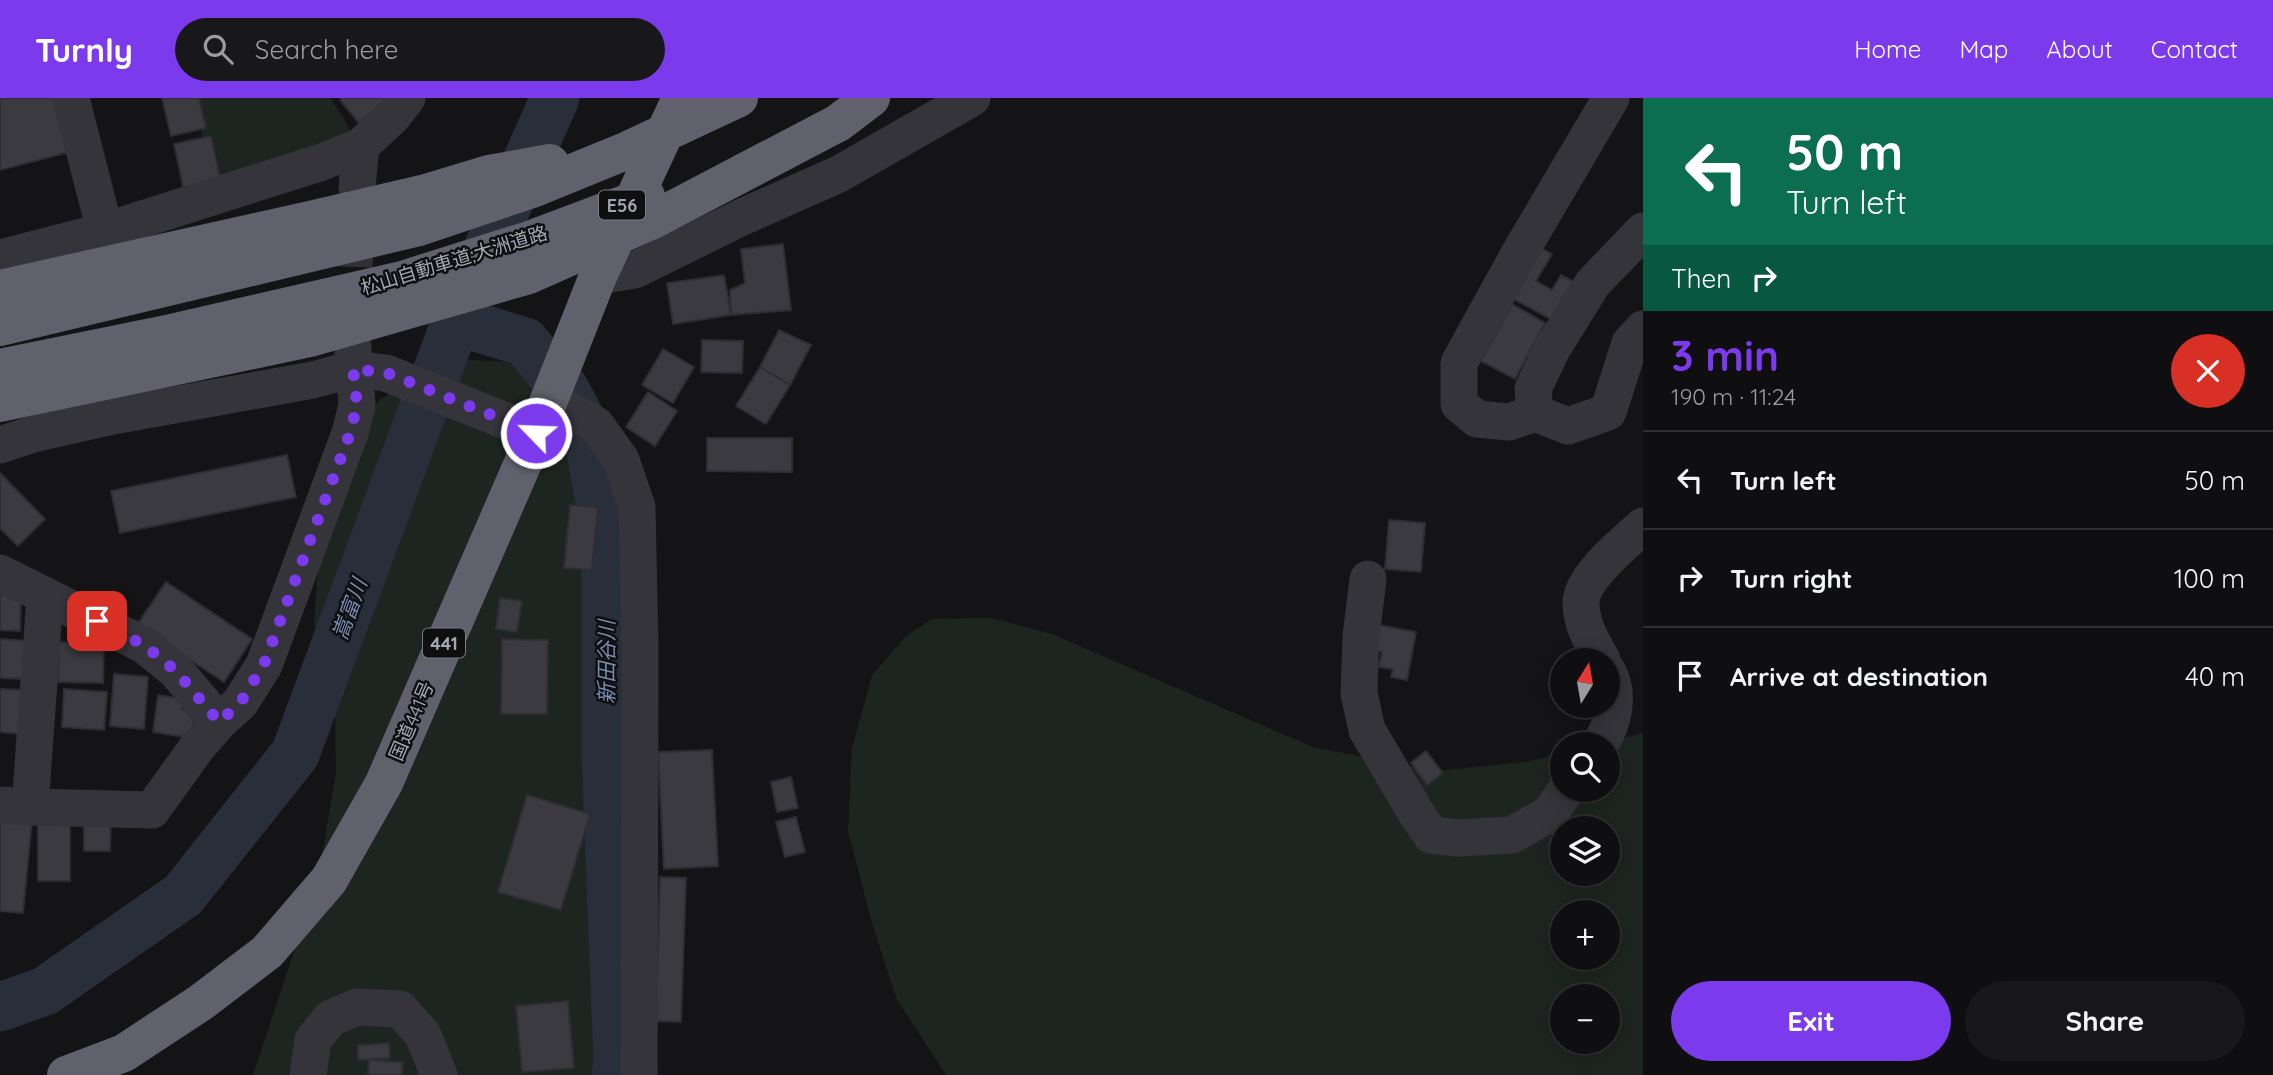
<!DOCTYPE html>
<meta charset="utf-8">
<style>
body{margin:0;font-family:Quicksand,"Noto Sans JP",sans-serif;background:#181719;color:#f1f3f6;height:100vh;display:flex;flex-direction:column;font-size:26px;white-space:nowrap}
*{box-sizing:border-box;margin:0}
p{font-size:23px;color:#9b9c9f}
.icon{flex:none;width:38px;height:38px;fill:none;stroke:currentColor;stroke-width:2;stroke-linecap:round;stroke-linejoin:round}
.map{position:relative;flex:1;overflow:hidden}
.drawer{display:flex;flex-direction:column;background:#0f0e10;width:630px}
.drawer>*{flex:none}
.top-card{background:#0b6e4f;color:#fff;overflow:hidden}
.needle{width:46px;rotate:11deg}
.fabs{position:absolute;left:1550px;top:550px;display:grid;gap:14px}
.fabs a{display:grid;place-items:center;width:70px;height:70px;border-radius:50%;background:#0f0e10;box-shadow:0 4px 18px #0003,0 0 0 2px #2f2e30;font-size:35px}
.pin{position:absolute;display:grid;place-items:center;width:60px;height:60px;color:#fff;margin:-30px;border-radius:14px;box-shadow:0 4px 10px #0006}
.me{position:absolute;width:77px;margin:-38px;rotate:294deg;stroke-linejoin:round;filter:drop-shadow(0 0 5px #0008)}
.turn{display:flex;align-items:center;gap:24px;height:147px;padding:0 28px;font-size:32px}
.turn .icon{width:91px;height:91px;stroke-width:2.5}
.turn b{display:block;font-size:49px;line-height:60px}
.then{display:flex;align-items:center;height:66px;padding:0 28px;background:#0003;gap:14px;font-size:26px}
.round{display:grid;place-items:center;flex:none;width:74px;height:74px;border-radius:37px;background:#181719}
.head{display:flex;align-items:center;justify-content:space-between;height:119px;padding:0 28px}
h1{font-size:42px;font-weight:700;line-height:52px;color:#7c3aed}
.cta{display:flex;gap:14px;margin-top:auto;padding:14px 28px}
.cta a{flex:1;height:80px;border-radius:42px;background:#7c3aed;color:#fff;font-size:28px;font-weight:700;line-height:80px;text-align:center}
.cta a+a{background:#181719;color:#f1f3f6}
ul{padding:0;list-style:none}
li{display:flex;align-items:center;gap:21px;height:98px;padding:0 28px;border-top:2px solid #2f2e30}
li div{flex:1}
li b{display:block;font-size:26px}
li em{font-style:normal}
header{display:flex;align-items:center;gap:42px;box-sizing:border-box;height:98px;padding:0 35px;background:#7c3aed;color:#fff}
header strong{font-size:33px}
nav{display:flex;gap:38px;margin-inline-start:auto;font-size:24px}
.search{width:490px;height:63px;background:#181719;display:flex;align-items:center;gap:18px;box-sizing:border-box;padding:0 24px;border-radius:38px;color:#9b9c9f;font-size:26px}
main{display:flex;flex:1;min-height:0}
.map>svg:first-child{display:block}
.green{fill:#1d2520;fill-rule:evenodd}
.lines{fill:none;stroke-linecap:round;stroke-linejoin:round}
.river{stroke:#292f3a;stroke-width:49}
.building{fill:#3b3a40;stroke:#2e2d32;stroke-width:2}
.minor-tunnel{stroke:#313035;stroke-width:37;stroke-dasharray:37 18;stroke-linecap:butt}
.minor{stroke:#35343b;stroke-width:37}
.highway{stroke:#60616c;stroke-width:38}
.route{stroke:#7c3aed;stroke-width:12;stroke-dasharray:0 21.6}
.labels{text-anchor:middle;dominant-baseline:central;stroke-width:5;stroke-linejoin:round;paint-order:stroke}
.shield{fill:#0f0f10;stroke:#777984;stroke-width:2}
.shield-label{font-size:18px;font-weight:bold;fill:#a4a6b6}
.street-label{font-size:19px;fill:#a4a6b6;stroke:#0f0f10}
.water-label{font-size:21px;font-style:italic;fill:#798cb4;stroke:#0f0f10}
</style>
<header>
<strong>Turnly</strong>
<div class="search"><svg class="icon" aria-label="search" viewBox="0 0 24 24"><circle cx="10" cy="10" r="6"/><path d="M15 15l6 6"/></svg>Search here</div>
<nav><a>Home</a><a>Map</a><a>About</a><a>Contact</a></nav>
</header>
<main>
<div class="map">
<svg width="1643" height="977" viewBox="0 0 1643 977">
<rect width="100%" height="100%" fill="#141315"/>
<!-- green -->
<path class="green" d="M192 0H330L342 17 355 43 216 89Z
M457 261 507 264 551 280 628 362 624 977H253L318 781 336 675 335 601 314 525 320 442 339 363 378 303 432 268Z
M991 520 1052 536 1313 649 1436 673 1525 664 1563 655V691H1608V646H1600L1643 635V977H946L897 902 874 832 848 734 852 650 872 577 906 538 932 521ZM1563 730H1608V775H1563ZM1563 814H1608V859H1563ZM1563 898H1608V943H1563Z"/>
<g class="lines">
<!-- river -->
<path class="river" d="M456 223 525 244 565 292 587 333 606 434V651L618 966 616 977
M0 909 45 893 183 797 295 656 456 223 555 0"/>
</g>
<!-- building -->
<path class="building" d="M0 0H59L73 53 0 72Z
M162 0H199L206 30 171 38Z
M342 0H389L359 25 340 2Z
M211 38 221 85 184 93 174 46Z
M783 146 791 212 731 217 730 192 745 185 741 151Z
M1534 146 1552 156 1536 183 1552 192 1561 177 1580 187 1558 225 1506 197Z
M724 177 731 217 673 226 667 185Z
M1512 206 1545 225 1515 281 1481 263Z
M779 232 811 247 790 287 760 269Z
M702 242 743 243 742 275 701 274Z
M663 251 694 269 673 305 642 287Z
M760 269 790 287 766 326 736 308Z
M648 294 677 313 655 348 626 329Z
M707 340H792V374L707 373Z
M287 357 296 399 120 435 111 393Z
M0 375 45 421 18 448 0 430Z
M570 407 598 409 592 472 564 470Z
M1389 422 1425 425 1421 474 1385 471Z
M166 484 252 541 224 584 137 527Z
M0 496 21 497 20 533 0 532Z
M500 500 522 503 517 534 496 531Z
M1378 527 1416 534 1407 582 1391 579 1393 571 1379 569 1382 554 1373 552Z
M0 541 27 543 24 581 0 580Z
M502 541 548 542 547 616H501Z
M59 544 104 546 103 585 58 584Z
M114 576 148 579 144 631 110 628Z
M0 591 22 592 20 636 0 634Z
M64 591 107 594 104 632 62 629Z
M158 597 184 601 182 611 195 612 191 640 153 634Z
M712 652 718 768 664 771 658 654Z
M1426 653 1443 675 1427 687 1411 665Z
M791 679 798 710 777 714 771 684Z
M527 697 590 716 561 812 498 794Z
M0 719 32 722 23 815 0 813Z
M84 719H111L110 753H84Z
M796 719 805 754 785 759 776 724Z
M38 725H70V783H38Z
M660 779 686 780 681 924 656 923Z
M568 903 574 970 522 974 516 908Z
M389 945 390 960 358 962V947Z
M369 962 403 964 402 977H368Z"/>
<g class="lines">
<!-- minor-tunnel -->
<path class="minor-tunnel" d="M352 224 356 115"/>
<!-- minor -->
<path class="minor" d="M71 0 105 133
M1611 0 1519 156 1459 265V306L1477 321 1509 324 1535 315 1568 328 1608 314 1630 245 1643 231
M357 89 361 48
M0 160 105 133 322 64 361 48 392 19 407 0
M598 178 635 172 740 120 839 76 972 0
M549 300 596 327 621 362 637 409 640 552 639 977
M1535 315 1533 291 1552 251 1593 185 1643 133
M0 347 33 336 113 318 313 282 353 271 386 275 536 335
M0 475 144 547 176 573 219 624
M1368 481 1361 539 1359 595 1367 632 1418 718 1431 737 1458 740 1512 737 1549 716 1567 691
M1602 562C1592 544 1581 526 1581 505 1581 479 1625 445 1643 428
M1600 646C1614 625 1620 596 1608 574
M0 707 30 709 44 513 49 500
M30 709 152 712 198 648 219 624 240 605 264 567 350 335 357 307 352 239
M308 977 313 942 331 920 357 909 400 911 423 937 439 977"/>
<!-- highway -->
<path class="highway" d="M0 191 314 121 426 95 489 76 550 65
M0 229 419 129 535 90 628 52 739 0
M0 270 171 235 402 182 529 142 646 98
M0 305 310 240 529 177 653 122 838 25 871 0
M66 977 124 955 200 905 267 854 329 782 384 685 536 335 598 178 681 0"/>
</g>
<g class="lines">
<!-- route -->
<path class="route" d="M97 523 144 547 176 573 219 624 240 605 264 566 350 335 357 307 353 271 387 275 536 335"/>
</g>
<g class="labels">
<!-- shield labels -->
<g class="shield">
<rect x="599" y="92.5" width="46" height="29" rx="5"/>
<rect x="423" y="530.5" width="42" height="29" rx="5"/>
</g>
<g class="shield-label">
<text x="622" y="107">E56</text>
<text x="444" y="545">441</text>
</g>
<!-- street labels -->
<g class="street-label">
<text transform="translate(454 162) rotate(-17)">松山自動車道;大洲道路</text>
<text transform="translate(411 623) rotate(-67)">国道441号</text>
</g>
<!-- water labels -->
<g class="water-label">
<text transform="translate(349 511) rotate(-70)">嵩富川</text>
<text transform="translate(606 564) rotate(-90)">新田谷川</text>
</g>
</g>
</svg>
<div class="fabs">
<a><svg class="needle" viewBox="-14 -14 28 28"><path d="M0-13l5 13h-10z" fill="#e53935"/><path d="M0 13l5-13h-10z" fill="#9b9c9f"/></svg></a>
<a><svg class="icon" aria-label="search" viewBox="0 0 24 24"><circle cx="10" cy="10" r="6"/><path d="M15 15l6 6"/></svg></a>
<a><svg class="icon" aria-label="layers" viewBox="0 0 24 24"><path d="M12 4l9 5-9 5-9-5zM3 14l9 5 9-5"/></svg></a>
<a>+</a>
<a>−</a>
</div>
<div class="pin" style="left:97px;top:523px;background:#d93025"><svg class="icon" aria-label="arrive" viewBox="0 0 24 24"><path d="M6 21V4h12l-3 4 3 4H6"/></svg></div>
<svg class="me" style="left:536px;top:335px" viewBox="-20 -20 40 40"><circle r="17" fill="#7c3aed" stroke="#fff" stroke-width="3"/><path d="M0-11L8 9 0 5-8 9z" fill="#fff"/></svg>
</div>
<section class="drawer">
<div class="top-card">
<div class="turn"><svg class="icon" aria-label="left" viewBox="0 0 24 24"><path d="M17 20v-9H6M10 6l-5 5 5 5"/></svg><div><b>50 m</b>Turn left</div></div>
<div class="then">Then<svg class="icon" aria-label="right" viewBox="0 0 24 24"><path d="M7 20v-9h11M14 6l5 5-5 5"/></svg></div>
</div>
<div class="head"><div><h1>3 min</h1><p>190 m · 11:24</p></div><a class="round" style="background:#d93025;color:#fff"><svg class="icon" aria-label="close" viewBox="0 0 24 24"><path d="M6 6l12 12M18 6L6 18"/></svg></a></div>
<ul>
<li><svg class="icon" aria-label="left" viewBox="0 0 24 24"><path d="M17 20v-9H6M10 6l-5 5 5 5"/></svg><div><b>Turn left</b></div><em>50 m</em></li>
<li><svg class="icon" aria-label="right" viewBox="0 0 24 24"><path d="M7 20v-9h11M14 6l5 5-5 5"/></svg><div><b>Turn right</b></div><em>100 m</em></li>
<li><svg class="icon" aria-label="arrive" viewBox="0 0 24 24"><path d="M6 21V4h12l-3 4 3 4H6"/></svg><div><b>Arrive at destination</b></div><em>40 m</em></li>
</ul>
<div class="cta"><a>Exit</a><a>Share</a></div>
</section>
</main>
